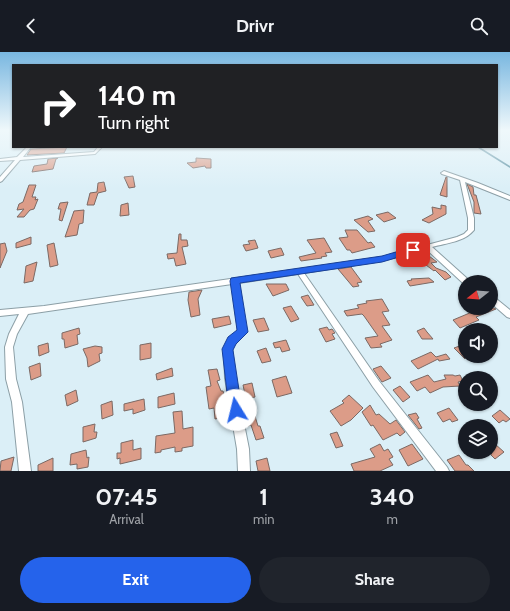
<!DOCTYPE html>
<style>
body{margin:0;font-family:Cabin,sans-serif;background:#20242c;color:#f1f3f6;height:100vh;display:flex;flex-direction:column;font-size:15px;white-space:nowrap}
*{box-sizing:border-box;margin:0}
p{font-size:13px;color:#9ea1a6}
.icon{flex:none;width:22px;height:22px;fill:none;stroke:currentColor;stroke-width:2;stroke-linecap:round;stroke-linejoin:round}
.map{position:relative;height:419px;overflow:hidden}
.sheet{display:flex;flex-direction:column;background:#171b24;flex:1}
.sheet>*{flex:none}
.top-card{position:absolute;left:12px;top:12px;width:486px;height:84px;border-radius:0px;box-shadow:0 1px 3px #0004;background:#202124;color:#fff;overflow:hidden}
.needle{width:26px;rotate:253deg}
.tools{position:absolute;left:458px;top:223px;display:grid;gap:8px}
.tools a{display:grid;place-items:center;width:40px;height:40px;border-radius:50%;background:#171b24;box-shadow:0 1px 3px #0004;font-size:20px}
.pin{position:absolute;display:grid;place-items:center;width:34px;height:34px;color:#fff;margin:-17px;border-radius:8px;box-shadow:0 2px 6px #0006}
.me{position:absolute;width:44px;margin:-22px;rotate:351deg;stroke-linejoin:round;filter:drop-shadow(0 0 3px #0008)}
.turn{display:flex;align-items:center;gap:14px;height:84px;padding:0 20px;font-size:18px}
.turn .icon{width:52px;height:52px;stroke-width:2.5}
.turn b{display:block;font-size:28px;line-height:34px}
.eta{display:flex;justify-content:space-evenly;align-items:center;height:68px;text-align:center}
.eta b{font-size:24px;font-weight:700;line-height:28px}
.button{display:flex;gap:8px;margin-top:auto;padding:8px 20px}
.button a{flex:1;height:46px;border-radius:24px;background:#2563eb;color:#fff;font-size:16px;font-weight:700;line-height:46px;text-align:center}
.button a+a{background:#20242c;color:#f1f3f6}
header{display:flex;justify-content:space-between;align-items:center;height:52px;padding:0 20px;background:#171b24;font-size:18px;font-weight:700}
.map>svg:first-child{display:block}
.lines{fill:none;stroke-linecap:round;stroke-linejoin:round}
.stream{stroke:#568c9f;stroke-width:1.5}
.building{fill:#dc9c88;stroke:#7b6964}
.street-casing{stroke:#8c9fa6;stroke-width:2}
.street{fill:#fff;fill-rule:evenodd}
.route{fill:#2563eb;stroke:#184099}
</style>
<header><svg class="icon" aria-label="back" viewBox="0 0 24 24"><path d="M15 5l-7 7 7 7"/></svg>Drivr<svg class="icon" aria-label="search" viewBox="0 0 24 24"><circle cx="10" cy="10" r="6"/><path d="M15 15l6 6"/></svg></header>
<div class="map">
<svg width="510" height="419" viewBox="0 0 510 419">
<rect width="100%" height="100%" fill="#dbeff7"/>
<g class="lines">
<!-- stream -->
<path class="stream" d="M478 95 510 115"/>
</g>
<!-- building -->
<path class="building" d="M67 95 64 101 27 103 31 97Z
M58 106 56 107 53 117 32 120 34 114 47 112 48 107Z
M196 106 211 107V116H206L205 114 193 116 187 111 196 110Z
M133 124 135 135 129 136 124 125Z
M446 125H447V145L440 143Z
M104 130 106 139 98 141 94 153H87L90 141 97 140 98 131Z
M467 132 473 135 474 143H476L481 162 474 161V150Z
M29 133H36L32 145H36L35 148 38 147 34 157 30 158 24 165H17L24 157 17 158 19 152 23 150Z
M68 150 62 169 59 168 61 157H58L60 151Z
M128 151 129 163 120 164 121 153Z
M441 153 446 154V162L429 171 422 168 433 162 432 155 441 157Z
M84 158 83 171 79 172 77 183 65 185 74 159Z
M388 160 396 166 384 170 376 163Z
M368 164 373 167 368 169 375 179 368 180 354 168Z
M345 178H357L368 191 371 190 375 195 352 201 350 198H347L339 186 348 185Z
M179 182H181V188H187L188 194 182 195 186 212 176 214 174 206 168 207 167 202 177 201Z
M31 185V192L16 196V191Z
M324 186 332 200 325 201 327 204 321 205 322 206 301 209 299 205 316 201 307 188Z
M255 188 258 196 246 199 243 193 250 192 248 189Z
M5 191 7 199 0 216V192Z
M54 191 58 213 50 215 47 193Z
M281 196 284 203 271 206 268 199Z
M429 204 437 210 431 211 436 216 446 220 451 225 445 228 435 218 434 219 418 207Z
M37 210 33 229 24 231 26 214Z
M351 215 362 230 357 231 359 234 353 235 338 217Z
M429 226 434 230 410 234 407 229 412 228 411 227Z
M266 232H286L289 238 273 244Z
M202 238 198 247 200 263 191 265 188 248 189 240Z
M308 243 314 253 307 254 301 245Z
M382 247 389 259 382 260 390 273 382 274 392 288 380 292 382 295 371 296 365 286 378 284 364 264 362 262 347 264 344 259 359 256 357 253 367 251 366 249Z
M291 254 299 267 291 270 283 256Z
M466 256H494L496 257 476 265 479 268 460 276 453 268 472 260Z
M229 264 231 272 214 276 212 267Z
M264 266 269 278 258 280 253 268Z
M327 275 329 278 332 277 335 281 332 282 335 287 326 290 319 277Z
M79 276 80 282 77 283 78 292 65 296 64 287H62V281Z
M424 276 427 280 433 287H422L417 279Z
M286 288 290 298 282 300 280 295 275 296 273 291Z
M48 291 49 300 39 304 38 294Z
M151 291V306L140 308V293Z
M465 292V307L454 296Z
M95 294 102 295V301L99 302 100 309 88 315 87 306 83 297Z
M266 296 271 309 262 311 257 299Z
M431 300 436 305 446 302 450 307 439 309 438 307 418 317 411 309Z
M40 311 41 324 31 328 29 315Z
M381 314 391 326 382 330 373 317Z
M172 316 173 324 157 328 156 322Z
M217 317 220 328 217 329 221 339H223L225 345 221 346 225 365 215 367 214 356 209 357 206 335 211 334 208 318Z
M428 323 434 330 446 327 444 323H453L455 324 460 323 463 329 458 330 460 334 443 335 430 341 425 335 417 339 410 330Z
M286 324 292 341 277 345 272 328Z
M252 331 255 345 246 347 243 333Z
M400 334 410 345 403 350 393 338Z
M76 338 78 349 67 354 65 343Z
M174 341 175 352 158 356V345Z
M349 343 363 356 351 368 341 374 330 359 344 351 342 349Z
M144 347 145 358 133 362V357L124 359V352Z
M112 349 113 363 102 367 101 353Z
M370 353 376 363 379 362 390 372 396 368 405 380 400 384 397 381 383 388 373 373 371 374 369 371 362 360Z
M449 356 458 368 452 370 450 367 443 370 437 361Z
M500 358 510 367 506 370 503 368 499 371 492 364Z
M182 359 183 377 193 375V394L182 396V399L175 400V395L161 398V400L155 401 156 384 175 381 173 360Z
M254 361 258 374H260L264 386 256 388 251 373 248 374 245 363Z
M416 361 419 366 417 367 422 376 419 377 408 363Z
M95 372 94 380H97L96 386 83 390V375Z
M337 380 343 394 336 396 330 382Z
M133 388V398L141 396V407L120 412V406L117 407V401H121V391Z
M380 392 384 399 388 397 393 405 389 407 393 413 380 419H354L351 412 375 405 370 397Z
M412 392 423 407 408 414 399 398Z
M495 392 504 400 495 407 491 403V395Z
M86 398 87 406 89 405 88 415 77 417V412L70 413 71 402Z
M459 403 466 413H468L474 419H455L447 408Z
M14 405 11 419H0L1 409Z
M53 406V419H38V413Z
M267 406 270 419H258L256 409Z"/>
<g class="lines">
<defs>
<path id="street" d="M27 95H31L23 105 94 100 98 95H102L95 102 20 108 2 129 0 130V125L15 108 0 109V107L17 105Z
M444 119 478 131 510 144V148L465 130 474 166V178C464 190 447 191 432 195L471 230H465L464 232 426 197 382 209 304 221 379 329 447 415 449 419H436L373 335 298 222 239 231 246 280 235 292 232 297 235 326 249 397 250 419H238L237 397 225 326 224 297 229 286 238 279 232 232 28 262 17 282 13 295 16 327 22 350 31 419H19L12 350 6 327 5 295 9 282 19 262 0 264V258L44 254 382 205 457 185 464 182 468 178V166L460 128 442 122 441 121Z
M491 244 494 245 510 258V266L507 265 491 251Z"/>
</defs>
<!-- street casing -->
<use href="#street" class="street-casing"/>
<!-- street -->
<use href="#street" class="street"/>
</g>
<!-- sky -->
<linearGradient id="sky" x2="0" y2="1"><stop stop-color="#79b7e0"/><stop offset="0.57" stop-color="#eff8fb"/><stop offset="1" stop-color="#eff8fb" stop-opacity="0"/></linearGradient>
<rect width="510" height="137" fill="url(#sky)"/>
<!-- route -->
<path class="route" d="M413 195 416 196 418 198 416 200 382 210 240 231 248 280 236 292 233 298 242 358 240 363 236 365 231 363 229 358 222 297 228 285 237 278 230 229 231 226 382 204Z"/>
</svg>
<div class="tools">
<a><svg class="needle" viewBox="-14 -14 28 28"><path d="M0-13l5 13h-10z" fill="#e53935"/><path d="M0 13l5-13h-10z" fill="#9ea1a6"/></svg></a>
<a><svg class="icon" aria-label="sound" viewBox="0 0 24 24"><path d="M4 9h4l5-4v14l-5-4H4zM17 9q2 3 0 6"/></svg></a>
<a><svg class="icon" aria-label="search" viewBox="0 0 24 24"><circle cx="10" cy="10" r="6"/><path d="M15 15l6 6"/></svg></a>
<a><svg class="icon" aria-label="layers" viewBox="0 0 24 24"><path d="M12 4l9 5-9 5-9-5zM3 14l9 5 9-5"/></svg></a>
</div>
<div class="pin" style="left:413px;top:198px;background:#d93025"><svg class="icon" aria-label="arrive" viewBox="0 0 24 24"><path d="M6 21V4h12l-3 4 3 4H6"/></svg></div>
<svg class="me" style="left:236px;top:358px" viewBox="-20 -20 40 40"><circle r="19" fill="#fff"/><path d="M0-13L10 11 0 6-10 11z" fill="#2563eb"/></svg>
<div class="top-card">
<div class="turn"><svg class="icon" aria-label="right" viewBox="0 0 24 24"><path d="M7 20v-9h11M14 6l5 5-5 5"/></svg><div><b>140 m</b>Turn right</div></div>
</div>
</div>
<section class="sheet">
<div class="eta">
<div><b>07:45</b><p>Arrival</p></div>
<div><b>1</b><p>min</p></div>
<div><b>340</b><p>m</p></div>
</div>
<div class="button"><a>Exit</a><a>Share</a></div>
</section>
